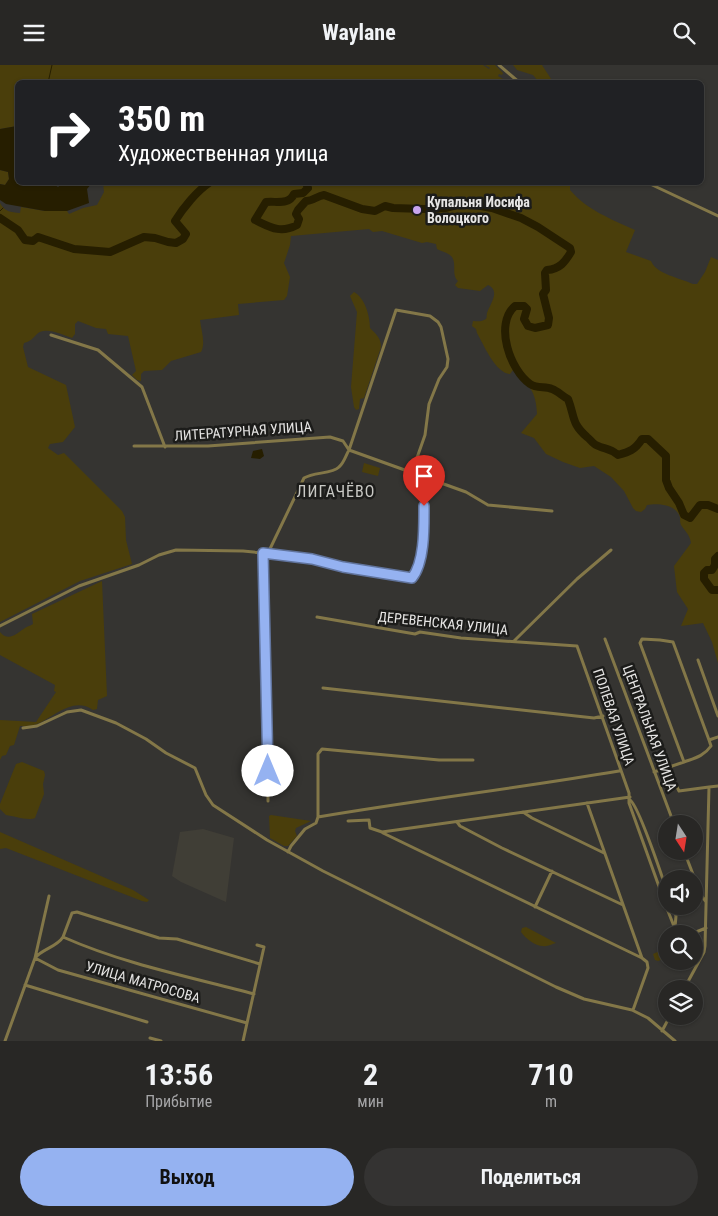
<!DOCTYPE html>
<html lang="ru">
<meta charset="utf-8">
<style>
body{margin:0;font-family:"Roboto Condensed",sans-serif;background:#343332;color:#f1f3f6;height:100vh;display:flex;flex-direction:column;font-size:19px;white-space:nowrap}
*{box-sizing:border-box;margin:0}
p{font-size:16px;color:#a5a5a7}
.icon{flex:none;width:28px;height:28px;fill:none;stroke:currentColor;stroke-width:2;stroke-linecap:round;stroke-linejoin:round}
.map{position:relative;height:976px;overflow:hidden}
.side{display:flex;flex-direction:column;background:#282725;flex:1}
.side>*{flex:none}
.banner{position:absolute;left:15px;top:15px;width:689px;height:105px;border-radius:8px;box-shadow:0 1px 4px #0004,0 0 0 1px #444442;background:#202124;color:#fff;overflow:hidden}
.needle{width:32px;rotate:168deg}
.buttons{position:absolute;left:658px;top:750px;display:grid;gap:10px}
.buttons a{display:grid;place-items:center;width:45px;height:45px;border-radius:50%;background:#282725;box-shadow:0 1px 4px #0004,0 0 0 1px #444442;font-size:25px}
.pin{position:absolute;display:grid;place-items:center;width:42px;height:42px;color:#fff;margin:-51px -21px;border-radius:50% 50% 50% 0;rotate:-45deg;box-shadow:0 0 5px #0007}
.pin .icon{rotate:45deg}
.me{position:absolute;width:55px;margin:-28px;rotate:0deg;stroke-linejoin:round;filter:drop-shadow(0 0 4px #0008)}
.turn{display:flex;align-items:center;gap:18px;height:105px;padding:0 20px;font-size:22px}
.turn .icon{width:65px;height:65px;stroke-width:2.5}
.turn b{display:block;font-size:35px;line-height:42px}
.eta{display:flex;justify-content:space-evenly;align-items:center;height:85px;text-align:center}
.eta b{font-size:30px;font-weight:700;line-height:35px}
.action{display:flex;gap:10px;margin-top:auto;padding:10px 20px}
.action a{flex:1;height:58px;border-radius:30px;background:#95b2f1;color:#111;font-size:20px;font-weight:700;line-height:58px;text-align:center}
.action a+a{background:#343332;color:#f1f3f6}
header{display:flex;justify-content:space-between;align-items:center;height:65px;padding:0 20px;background:#282725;font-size:22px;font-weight:700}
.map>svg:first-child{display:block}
.built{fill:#403e36}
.green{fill:#4a3e0b}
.water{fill:#261e00}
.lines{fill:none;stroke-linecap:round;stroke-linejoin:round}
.stream{stroke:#261e00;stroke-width:1}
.river{stroke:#261e00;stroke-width:8}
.street{stroke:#837748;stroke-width:3}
.route-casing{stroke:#61749d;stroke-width:12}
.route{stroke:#95b2f1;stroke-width:9}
.poi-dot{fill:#c8a5ef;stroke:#1c1c1a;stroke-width:2}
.labels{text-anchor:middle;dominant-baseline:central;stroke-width:5;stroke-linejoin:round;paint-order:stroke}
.poi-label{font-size:14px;font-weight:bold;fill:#e6e5e4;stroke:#1c1c1a;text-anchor:start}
.street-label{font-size:14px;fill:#e6e5e4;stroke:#1c1c1a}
.quarter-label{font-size:16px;letter-spacing:1px;fill:#c9c9c5;stroke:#1c1c1a}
</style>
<header><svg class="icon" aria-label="menu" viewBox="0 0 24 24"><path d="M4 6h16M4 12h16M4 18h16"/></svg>Waylane<svg class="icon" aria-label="search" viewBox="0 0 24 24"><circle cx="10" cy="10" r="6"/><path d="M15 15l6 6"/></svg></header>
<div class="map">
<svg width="718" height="976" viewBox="0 0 718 976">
<rect width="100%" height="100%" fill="#353431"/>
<!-- built -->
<path class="built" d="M203 764 234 773 226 837 181 817 172 811 180 767Z"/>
<!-- green -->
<path class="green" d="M0 0H483L489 4 490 3 485 0H495L503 8 502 10 499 9 498 11 508 17 18 18 17 61 0 64Z
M513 0H542L553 17H548L545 15 538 16 533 10 517 5Z
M0 105 8 107 9 114 5 120 0 119Z
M103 118H570V125C587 145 611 154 635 165L626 187 651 196C656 209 680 213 693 219H697L705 207 711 192 718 195V598L712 577 703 558 681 561 688 544 677 527 674 501 691 478C690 470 685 466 681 460 680 458 680 455 680 452 676 439 657 438 647 440L645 444 641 447 636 446 633 443 624 426 611 412 594 401 580 403 563 397 546 389 534 373 521 368 537 349C536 325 529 321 513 305L510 309C495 308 484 280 477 268L476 264 472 261 473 256C476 256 481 257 484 255 488 253 486 252 487 248 490 239 501 226 488 220L480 226 458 223 455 220 458 216C451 209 457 200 452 192 449 188 441 186 437 184L436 179 427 177 422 178 382 166 373 167 369 164 291 171 290 180 284 198 290 212 287 231 284 235 238 239 239 250 200 255C201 265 206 278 201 287L171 296 162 305 144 306 141 309V316L137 315 132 310 136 306 128 271 108 269 106 264 96 263 78 256 75 259V269L72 273C63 270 45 261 37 269 32 274 31 276 24 278L23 282 28 302 66 320 75 362 63 377 50 379 48 383 58 390 64 388 122 446 125 452 126 475 132 499 80 516 0 557V138C5 147 10 147 20 148L21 142 45 146H67L69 149 83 143 97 140 104 127Z
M354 227C365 233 370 251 370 263 376 269 381 273 381 282L364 333 360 334 359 344 356 345 354 342 351 322 357 247 350 231Z
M364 398 380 403 378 411 362 407Z
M102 516 107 631 98 635 97 644 93 645C73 631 54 652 37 659 32 661 26 661 20 661L14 680 10 681 6 690 2 691 0 695V655L36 657 56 627 54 626 55 620 0 590V567C9 578 18 567 25 563 28 561 30 561 33 559L32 549Z
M22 697 44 706 45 710 43 719 44 729 35 753C28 756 14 751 6 750L0 744V739L16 699Z
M271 750 311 756 296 763 295 766 297 771 288 781H284L270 773 269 751Z
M0 767 133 825 149 835 147 837 142 836 6 783 0 784Z
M526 862 556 878C552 879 547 882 543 881 535 881 525 873 521 867L522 863Z
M666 883V893L658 896 655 895 653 889Z"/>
<!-- water -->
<path class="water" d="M17 61 18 118H52L58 122 63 118H99V119L92 118 87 124 89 138 67 146H45L6 139 0 135V119L5 120 9 114 8 107 0 105V64Z
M262 384 264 391 260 394 251 393 253 386Z"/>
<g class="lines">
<!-- stream -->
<path class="stream" d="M48 18 52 0
M0 146 3 143"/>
<!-- river -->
<path class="river" d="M306 118 308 123 303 128 294 129C289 140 277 136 266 137L255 155C270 162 280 169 297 160L299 154 296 149 298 145 306 136C313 136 317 131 324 130L362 144 375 146 385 141 393 143 424 144 445 143 457 140H475L492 143 521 153 538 162 570 183 571 187C565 197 560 204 547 205L545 208 546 225 543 229 549 253 548 260 535 263 528 261 524 254 527 244 524 241H515C494 259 510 305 530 319 537 324 545 321 552 324 558 326 562 331 568 334 575 352 571 358 587 372 590 374 593 379 596 380 606 385 608 382 618 390 629 387 635 385 642 374H648L666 391V415L669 423 679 438 684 450 690 453 700 440H708L718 444
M0 153 18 165 25 175 33 176 38 172 74 184 110 187 144 172 155 173 168 177 176 178 183 174 186 169 175 156C183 143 197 126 209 118
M718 491 715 494V500L712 505H707L704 508V514L712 525H718"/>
<!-- street -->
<path class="street" d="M499 0 520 18
M648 118 718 151
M51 270 98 285 142 322 165 382
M134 381H208L330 372 343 376 349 385 466 427 488 440 552 446
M263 488V542L268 691V736
M268 488 304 413C314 407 332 409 339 402 344 398 346 390 349 385L396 245 430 251 438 257 441 262 448 294 447 302 439 314 429 339 425 370 412 407
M317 552 415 569 420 567 461 573 577 581 629 728V738L666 841
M0 561 79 521 139 500 159 490 176 485 243 486 301 492 343 502 412 513C426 497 428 432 422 411
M605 574 674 759
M514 576 577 514 611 485
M698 595 718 651
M323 623 594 653 603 651
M23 663 37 661 67 647 81 645 116 658 146 674 166 688 195 703 206 730 213 740 267 775 323 806 556 922 584 934 632 945 648 953 675 976
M709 675 718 672
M654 707 684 697 640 578 642 574 660 575 673 577 709 675 711 681C704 691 695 693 684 697
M676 720 679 726 709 722 705 881 704 887 684 924
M709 722 718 721
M630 735C639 741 661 809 666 823
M587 738 642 893 647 897 648 903 633 945
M523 747 532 753 604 788
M318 752C418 735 519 723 619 706
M348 756 369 755 370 763 382 767 630 732
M457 757 460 761 502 783 623 840
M383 768 642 893
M684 786 701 830 706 837
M288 787 291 781 305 764 316 758 318 752V689L322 684 439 695H473
M666 841 677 869
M673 841 676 851 675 862
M535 842 552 806
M691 869 706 863
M63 872 72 848 77 847 159 873 177 874 260 899
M25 920 147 957
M247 958 58 905 35 893C42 884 57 882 63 872 124 899 190 912 254 929
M662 966 670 951
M150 973 161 976
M5 976 35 893 49 831
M243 976 264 882 257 880"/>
</g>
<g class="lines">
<defs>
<path id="route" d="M268 706 263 488 312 494 343 502 412 513C425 497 424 461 424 441"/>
</defs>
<!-- route casing -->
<use href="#route" class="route-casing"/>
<!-- route -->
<use href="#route" class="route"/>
</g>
<!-- markers -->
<circle class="poi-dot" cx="417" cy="145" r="5"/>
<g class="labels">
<!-- poi labels -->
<g class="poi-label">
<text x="427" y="137">Купальня Иосифа<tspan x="427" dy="16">Волоцкого</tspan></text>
</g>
<!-- street labels -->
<g class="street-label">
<text transform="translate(243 366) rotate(-4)">ЛИТЕРАТУРНАЯ УЛИЦА</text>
<text transform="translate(443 558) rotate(6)">ДЕРЕВЕНСКАЯ УЛИЦА</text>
<text transform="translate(614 652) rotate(71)">ПОЛЕВАЯ УЛИЦА</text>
<text transform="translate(650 663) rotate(70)">ЦЕНТРАЛЬНАЯ УЛИЦА</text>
<text transform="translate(143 917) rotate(16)">УЛИЦА МАТРОСОВА</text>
</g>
<!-- quarter labels -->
<g class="quarter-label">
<text x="336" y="426">ЛИГАЧЁВО</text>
</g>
</g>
</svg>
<div class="buttons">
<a><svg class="needle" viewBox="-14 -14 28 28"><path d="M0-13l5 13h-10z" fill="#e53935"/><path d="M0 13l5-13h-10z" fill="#a5a5a7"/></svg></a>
<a><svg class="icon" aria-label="sound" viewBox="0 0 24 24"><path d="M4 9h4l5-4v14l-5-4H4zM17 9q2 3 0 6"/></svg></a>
<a><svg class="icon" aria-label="search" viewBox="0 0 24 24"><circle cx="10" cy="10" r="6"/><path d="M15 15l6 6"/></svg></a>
<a><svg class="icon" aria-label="layers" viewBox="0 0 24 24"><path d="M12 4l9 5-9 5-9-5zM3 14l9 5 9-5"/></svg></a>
</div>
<div class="pin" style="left:424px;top:441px;background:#d93025"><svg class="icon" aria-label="arrive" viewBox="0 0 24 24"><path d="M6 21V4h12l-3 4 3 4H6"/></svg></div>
<svg class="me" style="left:268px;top:706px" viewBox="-20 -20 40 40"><circle r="19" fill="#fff"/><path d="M0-13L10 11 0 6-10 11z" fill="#95b2f1"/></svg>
<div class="banner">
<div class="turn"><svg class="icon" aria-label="right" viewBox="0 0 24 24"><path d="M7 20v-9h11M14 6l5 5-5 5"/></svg><div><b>350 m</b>Художественная улица</div></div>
</div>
</div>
<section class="side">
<div class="eta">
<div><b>13:56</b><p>Прибытие</p></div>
<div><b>2</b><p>мин</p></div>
<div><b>710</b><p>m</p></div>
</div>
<div class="action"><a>Выход</a><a>Поделиться</a></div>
</section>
